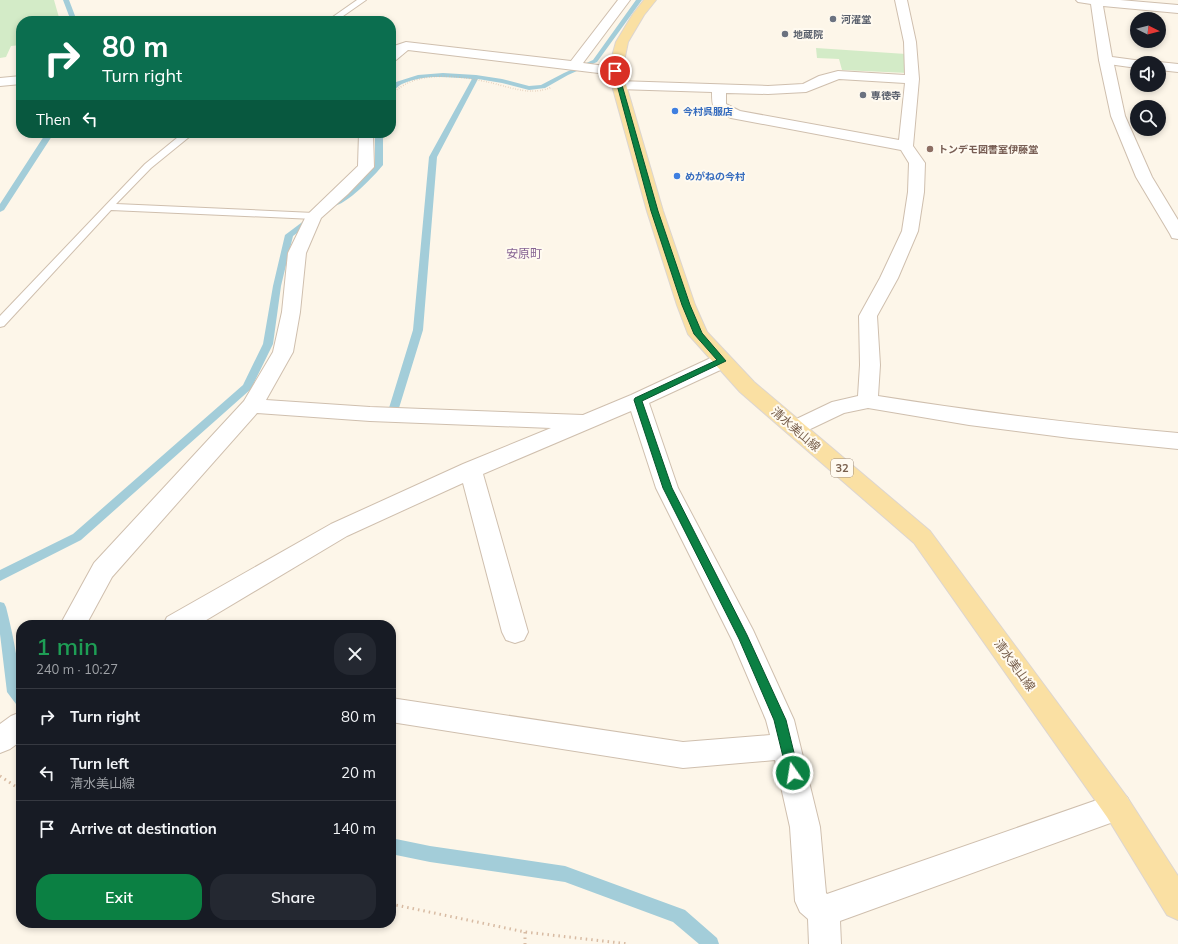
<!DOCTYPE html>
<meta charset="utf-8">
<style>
body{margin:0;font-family:Mulish,"Noto Sans JP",sans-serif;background:#242831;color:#f1f3f6;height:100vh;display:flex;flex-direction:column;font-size:15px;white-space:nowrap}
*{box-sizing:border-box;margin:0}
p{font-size:13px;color:#9ea1a6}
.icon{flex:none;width:22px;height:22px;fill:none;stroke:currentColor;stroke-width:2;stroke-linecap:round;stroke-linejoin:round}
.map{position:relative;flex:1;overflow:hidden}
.side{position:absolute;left:16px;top:620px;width:380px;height:308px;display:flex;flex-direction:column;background:#171b24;border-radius:16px;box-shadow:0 2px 6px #0003}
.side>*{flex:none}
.top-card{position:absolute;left:16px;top:16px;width:380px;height:122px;border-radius:16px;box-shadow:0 2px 6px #0003;background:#0b6e4f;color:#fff;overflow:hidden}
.needle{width:26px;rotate:96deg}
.controls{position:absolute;left:1130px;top:12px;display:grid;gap:8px}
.controls a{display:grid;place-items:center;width:36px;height:36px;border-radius:50%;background:#171b24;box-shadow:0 2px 6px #0003;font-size:20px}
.pin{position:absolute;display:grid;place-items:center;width:34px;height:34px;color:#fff;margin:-17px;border:2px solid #fff;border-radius:50%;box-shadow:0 1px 4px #0007}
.me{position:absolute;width:44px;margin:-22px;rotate:347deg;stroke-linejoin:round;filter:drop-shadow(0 0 3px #0008)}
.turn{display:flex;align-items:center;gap:14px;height:84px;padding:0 20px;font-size:18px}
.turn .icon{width:52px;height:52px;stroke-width:2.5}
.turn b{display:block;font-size:28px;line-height:34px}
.then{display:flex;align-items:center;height:38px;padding:0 20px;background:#0003;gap:8px;font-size:15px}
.round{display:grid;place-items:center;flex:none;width:42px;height:42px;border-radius:16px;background:#242831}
.headline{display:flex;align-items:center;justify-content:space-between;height:68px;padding:0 20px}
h1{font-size:24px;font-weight:600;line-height:30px;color:#1e9e55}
.button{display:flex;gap:8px;margin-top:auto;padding:8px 20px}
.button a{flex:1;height:46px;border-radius:16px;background:#0b8043;color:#fff;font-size:16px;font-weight:600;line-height:46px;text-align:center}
.button a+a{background:#242831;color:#f1f3f6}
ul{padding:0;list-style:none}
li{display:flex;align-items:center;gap:12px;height:56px;padding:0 20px;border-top:1px solid #363941}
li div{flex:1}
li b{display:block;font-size:15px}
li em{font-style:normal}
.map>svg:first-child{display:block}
.green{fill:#d3ebc7}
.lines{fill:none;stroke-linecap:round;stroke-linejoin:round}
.stream{fill:#a3cdd9;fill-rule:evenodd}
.service-casing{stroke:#cfbfae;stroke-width:2}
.minor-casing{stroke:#cfbfae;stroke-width:2}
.tertiary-casing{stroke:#cfbfae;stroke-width:2}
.primary-casing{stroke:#dcd5d0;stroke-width:2}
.path-far1{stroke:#d8bba3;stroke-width:1.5;stroke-dasharray:0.5 2;stroke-linecap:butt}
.path{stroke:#d8bba3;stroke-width:3;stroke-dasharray:1.5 4;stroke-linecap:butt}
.service{fill:#fff;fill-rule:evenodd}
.minor{fill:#fff;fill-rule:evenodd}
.tertiary{fill:#fff;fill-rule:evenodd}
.primary{fill:#fae0a3;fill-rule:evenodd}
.route{fill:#0b8043;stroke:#07532c}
.worship-dot{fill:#6b7280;stroke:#fffaf0;stroke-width:1.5}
.shop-dot{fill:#3f7fe0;stroke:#fffaf0;stroke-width:1.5}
.education-dot{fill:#8d6e63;stroke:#fffaf0;stroke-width:1.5}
.labels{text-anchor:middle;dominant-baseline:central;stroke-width:4;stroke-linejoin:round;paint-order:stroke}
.far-worship-label{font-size:10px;font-weight:bold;fill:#5b616d;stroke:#fffaf0;text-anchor:start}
.far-shop-label{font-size:10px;font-weight:bold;fill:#366cbe;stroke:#fffaf0;text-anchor:start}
.far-education-label{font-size:10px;font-weight:bold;fill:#785e54;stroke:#fffaf0;text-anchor:start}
.shield{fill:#fffaf0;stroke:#a08e7d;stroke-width:1}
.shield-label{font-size:11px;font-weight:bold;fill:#785f4c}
.far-quarter-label{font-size:12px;fill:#876493;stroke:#fffaf0}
.street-label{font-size:12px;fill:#785f4c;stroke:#fffaf0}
</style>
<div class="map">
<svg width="1178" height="944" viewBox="0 0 1178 944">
<rect width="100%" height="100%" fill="#fdf6e9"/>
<!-- green -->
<path class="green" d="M0 0H54L60 21H21V45L11 46 6 57 0 58Z
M816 48 906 54 907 73 842 70 839 59 817 58Z"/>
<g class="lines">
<!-- stream -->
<path class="stream" d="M63 0H69L77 21H71Z
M636 0H642L597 62 568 75 545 88 529 90 502 83 478 79 437 157 423 330 399 408 398 410H390L389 408 413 330 429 157 472 79C449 77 423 74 402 84 398 86 395 90 391 91V85L396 82 418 75 443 73 476 75 502 79 529 86 541 85 564 73 593 60Z
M46 133H54L4 210 0 212V204Z
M375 133H383V165C375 175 344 208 331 206V202L358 183 375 165Z
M309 217H315L316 219 293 236 281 286 273 344 251 389 81 540 0 581V570L73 534 243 385 263 344 273 286 285 235Z
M0 602 4 603 6 607C14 639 21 673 21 706L16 704 7 692 0 634Z
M391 838 430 846 565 866 685 910 717 938 719 944H699L673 922 565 882 430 862 391 854Z"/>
<defs>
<path id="service" d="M357 0H366L336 21H327Z
M183 133H194L151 168 116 204 314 213 319 216 314 219 111 210 4 326 0 327V316L145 164Z"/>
<path id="minor" d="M618 0H630L583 63 620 68 622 71 620 74 615 75 408 50 396 60 391 61V50L394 46 406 42 571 61Z
M895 0H907L916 42 919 79 913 146 925 163 924 192 918 231 898 278 877 316 880 365 878 396C978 412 1077 424 1178 433V449L1070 438 969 425 868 408 844 413 802 433 795 435 788 433 784 428 788 423 832 402 858 396 860 365 859 316 880 278 902 231 908 192 909 163 901 150 731 118C714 109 712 112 712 92L618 89 613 88 611 85 613 82 618 81 768 86 803 84 819 76 838 71 905 75 904 42ZM839 79 905 83 899 140 740 111 726 104V93L768 94 806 92Z
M1076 0H1120L1178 5V13L1103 6 1112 57 1142 61 1143 63H1137V68L1101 63 1099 60 1091 4 1078 2Z
M1159 62 1178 64V72L1159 70V63H1155Z
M21 76V84L0 86V78Z
M359 133H373L374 167 348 194 321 218 306 253 300 312 293 352 266 400 370 407 583 415 631 395 715 356 722 355 729 356 732 361 729 366 649 403 678 488 753 630 794 720 820 827 826 893 827 894 1117 793 1127 797 1132 807 1127 817 840 921 841 944H809L808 919 800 912 795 901 790 827 775 760 683 768 391 722V698L683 742 770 735 766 720 732 640 656 488 631 411 483 474 528 632 524 640 515 643 506 640 502 632 463 483 347 536 198 625H163L167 617 331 524 463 464 551 428 370 421 257 413 112 577 86 625H60L94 563 244 401 273 352 282 312 288 253 306 216 358 166Z
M21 712V741L10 749 0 753V724L11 716Z"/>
<path id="tertiary" d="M1106 56 1111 57 1113 60 1125 116 1152 177 1178 220V239L1172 238 1170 234 1136 177 1111 116 1099 60 1101 57Z"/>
<path id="primary" d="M644 0H656L644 15 628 42 622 71 663 211 695 305 707 332 754 382 930 531 1127 797 1178 876V920L1167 915 1107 817 914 543 740 392 688 334 677 305 647 211 608 71 616 42 633 14Z"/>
</defs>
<!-- service casing -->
<use href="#service" class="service-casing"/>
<!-- minor casing -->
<use href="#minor" class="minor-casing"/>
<!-- tertiary casing -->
<use href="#tertiary" class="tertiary-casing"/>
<!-- primary casing -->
<use href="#primary" class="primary-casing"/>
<!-- path-far1 -->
<path class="path-far1" d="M393 93C418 69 461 76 492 83 512 88 532 96 552 87"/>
<!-- path -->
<path class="path" d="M0 776 21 790
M391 904 525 932 629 944
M525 932V944"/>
<!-- service -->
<use href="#service" class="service"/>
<!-- minor -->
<use href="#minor" class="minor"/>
<!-- tertiary -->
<use href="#tertiary" class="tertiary"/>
<!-- primary -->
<use href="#primary" class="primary"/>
</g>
<!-- route -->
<path class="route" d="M613 70 618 71 658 211 690 305 702 333 726 361 642 401 672 488 747 635 786 720 799 773 797 777 793 779 789 777 787 773 774 720 739 639 663 488 634 400 635 398 717 360 694 334 682 305 651 211Z"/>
<!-- markers -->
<g class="worship-dot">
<circle cx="833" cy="19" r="4"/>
<circle cx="785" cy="34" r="4"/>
<circle cx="863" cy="95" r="4"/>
</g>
<g class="shop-dot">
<circle cx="675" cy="111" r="4"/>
<circle cx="677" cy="176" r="4"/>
</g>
<circle class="education-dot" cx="930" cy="149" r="4"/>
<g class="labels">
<!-- far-worship labels -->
<g class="far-worship-label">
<text x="841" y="19">河濯堂</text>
<text x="793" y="34">地蔵院</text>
<text x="871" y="95">専徳寺</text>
</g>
<!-- far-shop labels -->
<g class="far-shop-label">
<text x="683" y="111">今村呉服店</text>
<text x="685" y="176">めがねの今村</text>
</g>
<!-- far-education labels -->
<g class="far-education-label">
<text x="938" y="149">トンデモ図書室伊藤堂</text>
</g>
<!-- shield labels -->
<rect class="shield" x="831" y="459" width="22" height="18" rx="3"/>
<g class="shield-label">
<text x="842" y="468">32</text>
</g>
<!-- far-quarter labels -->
<g class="far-quarter-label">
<text x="524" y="253">安原町</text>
</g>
<!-- street labels -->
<g class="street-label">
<text transform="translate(796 429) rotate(41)">清水美山線</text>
<text transform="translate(1015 665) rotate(54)">清水美山線</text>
</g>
</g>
</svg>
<div class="controls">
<a><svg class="needle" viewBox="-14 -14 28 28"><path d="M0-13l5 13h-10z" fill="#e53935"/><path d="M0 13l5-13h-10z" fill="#9ea1a6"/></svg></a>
<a><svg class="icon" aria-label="sound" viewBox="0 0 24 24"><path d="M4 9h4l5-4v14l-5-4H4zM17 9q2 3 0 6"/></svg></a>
<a><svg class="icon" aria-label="search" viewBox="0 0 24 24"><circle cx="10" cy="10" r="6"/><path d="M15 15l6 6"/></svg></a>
</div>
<div class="pin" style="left:615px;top:71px;background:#d93025"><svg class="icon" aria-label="arrive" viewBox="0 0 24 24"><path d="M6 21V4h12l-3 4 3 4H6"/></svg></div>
<svg class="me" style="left:793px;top:773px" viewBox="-20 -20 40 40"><circle r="17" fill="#0b8043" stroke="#fff" stroke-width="3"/><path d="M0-11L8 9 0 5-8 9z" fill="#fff"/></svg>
<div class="top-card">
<div class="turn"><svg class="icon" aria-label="right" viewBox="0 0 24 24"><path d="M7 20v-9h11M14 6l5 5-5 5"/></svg><div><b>80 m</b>Turn right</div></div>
<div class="then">Then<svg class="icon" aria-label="left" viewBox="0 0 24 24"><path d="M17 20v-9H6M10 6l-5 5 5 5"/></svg></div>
</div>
<section class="side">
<div class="headline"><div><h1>1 min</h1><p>240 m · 10:27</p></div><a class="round"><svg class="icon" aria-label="close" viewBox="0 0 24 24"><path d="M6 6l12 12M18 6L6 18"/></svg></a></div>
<ul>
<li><svg class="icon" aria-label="right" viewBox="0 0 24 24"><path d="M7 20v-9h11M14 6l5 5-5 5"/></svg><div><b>Turn right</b></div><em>80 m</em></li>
<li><svg class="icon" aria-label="left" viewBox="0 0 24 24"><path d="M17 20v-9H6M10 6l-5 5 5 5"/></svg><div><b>Turn left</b><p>清水美山線</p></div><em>20 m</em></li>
<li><svg class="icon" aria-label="arrive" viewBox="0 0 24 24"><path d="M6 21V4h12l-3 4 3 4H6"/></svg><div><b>Arrive at destination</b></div><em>140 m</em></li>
</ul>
<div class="button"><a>Exit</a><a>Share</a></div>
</section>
</div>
